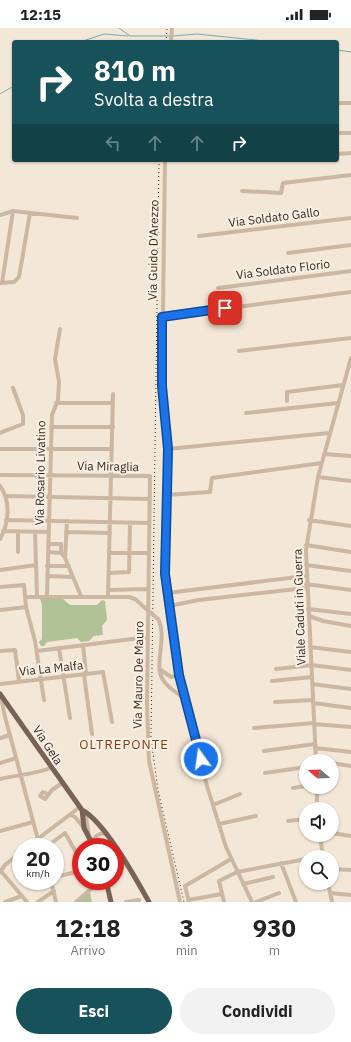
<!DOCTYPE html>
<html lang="it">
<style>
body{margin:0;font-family:"IBM Plex Sans",sans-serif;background:#f2f2f2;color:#222;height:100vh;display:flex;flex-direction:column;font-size:15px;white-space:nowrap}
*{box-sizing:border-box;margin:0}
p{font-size:13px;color:#767676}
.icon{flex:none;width:22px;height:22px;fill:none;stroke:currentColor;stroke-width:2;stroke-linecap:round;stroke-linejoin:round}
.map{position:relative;height:874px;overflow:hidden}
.panel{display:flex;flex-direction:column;background:#fff;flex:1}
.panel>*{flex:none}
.guide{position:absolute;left:12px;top:12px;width:327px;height:122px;border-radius:4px;box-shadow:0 1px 3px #0004;background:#17525a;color:#fff;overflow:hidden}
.needle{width:26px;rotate:289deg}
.controls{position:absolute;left:299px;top:726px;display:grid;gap:8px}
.controls a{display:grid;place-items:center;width:40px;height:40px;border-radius:50%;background:#fff;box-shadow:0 1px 3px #0004;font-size:20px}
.speed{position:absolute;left:12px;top:810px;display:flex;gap:8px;font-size:20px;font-weight:700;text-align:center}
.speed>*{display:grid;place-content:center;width:52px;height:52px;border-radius:50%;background:#fff;box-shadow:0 1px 3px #0004;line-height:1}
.speed small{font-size:10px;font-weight:400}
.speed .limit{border:6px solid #d22;background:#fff;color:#111}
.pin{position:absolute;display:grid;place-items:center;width:34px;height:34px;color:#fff;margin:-17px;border-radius:8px;box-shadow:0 2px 6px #0006}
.me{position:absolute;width:44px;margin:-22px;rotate:346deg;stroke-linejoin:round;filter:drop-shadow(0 0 3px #0008)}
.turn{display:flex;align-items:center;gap:14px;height:84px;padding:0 16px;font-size:18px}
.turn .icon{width:52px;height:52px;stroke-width:2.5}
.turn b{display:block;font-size:28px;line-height:34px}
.lanes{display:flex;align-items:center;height:38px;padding:0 16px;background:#0003;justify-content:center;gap:20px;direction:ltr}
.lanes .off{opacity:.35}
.eta{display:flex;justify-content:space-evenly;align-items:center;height:68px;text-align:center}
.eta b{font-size:24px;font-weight:700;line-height:28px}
.cta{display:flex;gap:8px;margin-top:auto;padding:8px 16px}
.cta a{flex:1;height:46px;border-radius:24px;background:#17525a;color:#fff;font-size:16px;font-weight:700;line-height:46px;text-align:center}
.cta a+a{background:#f2f2f2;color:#222}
.status{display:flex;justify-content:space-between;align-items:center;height:28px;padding:0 20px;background:#fff;direction:ltr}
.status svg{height:11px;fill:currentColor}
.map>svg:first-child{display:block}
.green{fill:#b1c396}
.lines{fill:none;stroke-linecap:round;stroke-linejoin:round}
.stream{stroke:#73acb2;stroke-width:1}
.minor{stroke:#ccb7a2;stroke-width:4}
.major{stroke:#796355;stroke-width:5}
.rail{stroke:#362b25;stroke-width:1;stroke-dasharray:1 3;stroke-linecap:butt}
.minor-bridge{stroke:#ccb7a2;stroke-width:4}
.route-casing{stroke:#114b97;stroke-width:10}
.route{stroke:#1a73e8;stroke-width:7}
.labels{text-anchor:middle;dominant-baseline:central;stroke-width:4;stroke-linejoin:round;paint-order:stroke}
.street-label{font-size:12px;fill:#362b25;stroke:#fbf1e3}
.neighbourhood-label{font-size:13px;letter-spacing:1px;fill:#8b3917;stroke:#fbf1e3}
</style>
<div class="status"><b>12:15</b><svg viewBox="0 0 49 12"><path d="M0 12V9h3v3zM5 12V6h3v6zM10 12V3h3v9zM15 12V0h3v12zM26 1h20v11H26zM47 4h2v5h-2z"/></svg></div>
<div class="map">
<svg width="351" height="874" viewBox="0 0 351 874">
<rect width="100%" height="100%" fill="#f3e7d7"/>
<!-- green -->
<path class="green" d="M40 571H63L70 577H97L102 572 105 573 107 592 102 598 103 607 94 608 89 613 81 614 77 610 47 614 44 618H41L39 614 42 611V577Z
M90 864 92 874H77Z"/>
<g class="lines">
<!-- stream -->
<path class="stream" d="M119 0 130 8H170
M173 8 197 6 275 14
M80 14 104 6 128 8
M337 22 351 24
M0 66 14 58"/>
<!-- minor -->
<path class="minor" d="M171 14 172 0
M337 75H351
M337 105H351
M337 126 351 125
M165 132 162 358 167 421 165 546 179 647 207 758 226 819 252 874
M242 163 281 165 283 155 351 147
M0 187 13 183 77 190
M199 208 351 190
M288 225 351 217
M0 255 14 254 19 249 30 185
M2 255 13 183
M218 260 351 243
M162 289 351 264
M239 323 351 310
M287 373V364L343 357
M56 375H113
M246 385 338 375
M51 399H113
M0 405 23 396V387L13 360
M0 421H112
M167 421 329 405
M324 426 351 428
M0 447 150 448 147 676 149 733 180 874
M318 449 351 453
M0 458C11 473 9 495 0 511
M166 467 210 464 212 450 322 435
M6 468 150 471
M6 492 149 495
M309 492 351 498
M67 493 65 530 81 568
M3 503 49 504
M35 504 37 568
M66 504 110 505
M48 516H61V525L65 529
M306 517 351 524
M18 524V504
M48 524 61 525
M110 525H149
M306 537 351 543
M47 538H69
M0 542 36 537
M109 545 129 544 130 495
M47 548 73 549
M306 556 351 562
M0 559 24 557 26 579 35 613 44 672
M108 562 148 561
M167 565 306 548
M47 568 52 387 58 372 59 354 55 331 60 301
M108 568 113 366
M26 569H129L135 571 144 579
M169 578 199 572 306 560
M308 581 351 586
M0 582 26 579
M309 588 323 593 351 598
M158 591C168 609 153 636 163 652 168 660 177 665 184 670
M83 617 86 646
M310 619 351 624
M59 620 70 690
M0 623 15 622 19 653
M37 623 148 609
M276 641 312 637 351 642
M161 642 171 649 179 647
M84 647 92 706
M272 653 312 649
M0 656 103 644 112 694
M312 656 351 661
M1 668 4 685 40 819
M275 674 313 672
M313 675 351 680
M314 696 351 699
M254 700 314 695
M0 710 10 707
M315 720 351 724
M264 723 315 716
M316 733 306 522 318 449 351 330
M0 735 16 730
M332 735 351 738
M265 745 306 739
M0 751C17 747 35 746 51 740
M317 759V781
M293 760 306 758
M48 766 43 764 40 768 45 771 52 762 62 755
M213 777 240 766
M87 785 86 789 89 808
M70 787 75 789 84 800
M288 793 306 791
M219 796 256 788
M0 803 33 794
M332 805 351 808
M320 807 323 829
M92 815C93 810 99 804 105 806
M27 819 80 779
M46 819 65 805 81 833
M281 835 296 874
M332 841 351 842
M0 842 27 874
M0 844 5 837 21 824
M55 849 81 843
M51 853 56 874
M328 855 332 874
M243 856 273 849
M330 865 351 867
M188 872 222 866
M5 874 22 868
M38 874 54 863
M76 874 100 853
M126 874 139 872
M189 874 185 858 231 831
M224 874 219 853 237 844 306 831
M256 874 279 865"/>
<!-- major -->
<path class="major" d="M0 666 82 782
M82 782C105 794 136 851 149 874
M82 782 84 800 94 819
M106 853 111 874"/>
<!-- rail -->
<path class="rail" d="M166 14 167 0
M159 132 151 711 158 762 184 874"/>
<!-- minor-bridge -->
<path class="minor-bridge" d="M144 579 158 591"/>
</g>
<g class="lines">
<defs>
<path id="route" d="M201 731 179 647 165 546 168 421 162 358V289L225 280"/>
</defs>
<!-- route casing -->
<use href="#route" class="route-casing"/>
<!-- route -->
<use href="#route" class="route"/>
</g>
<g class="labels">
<!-- street labels -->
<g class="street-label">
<text transform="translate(274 189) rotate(-7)">Via Soldato Gallo</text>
<text transform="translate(153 222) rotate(-89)">Via Guido D'Arezzo</text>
<text transform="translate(283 241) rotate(-7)">Via Soldato Florio</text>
<text transform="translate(108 438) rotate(1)">Via Miraglia</text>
<text transform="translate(40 445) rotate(-89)">Via Rosario Livatino</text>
<text transform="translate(299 579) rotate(-92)">Viale Caduti in Guerra</text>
<text transform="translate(51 640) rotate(-6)">Via La Malfa</text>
<text transform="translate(138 647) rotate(-89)">Via Mauro De Mauro</text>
<text transform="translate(48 717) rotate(57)">Via Gela</text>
</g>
<!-- neighbourhood labels -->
<g class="neighbourhood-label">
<text x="124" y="716">OLTREPONTE</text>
</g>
</g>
</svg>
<div class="controls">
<a><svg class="needle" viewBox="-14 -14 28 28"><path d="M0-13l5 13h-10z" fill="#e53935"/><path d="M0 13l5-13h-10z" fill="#767676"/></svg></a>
<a><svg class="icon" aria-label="sound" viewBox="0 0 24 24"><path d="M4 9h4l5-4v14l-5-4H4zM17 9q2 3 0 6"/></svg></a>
<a><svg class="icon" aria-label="search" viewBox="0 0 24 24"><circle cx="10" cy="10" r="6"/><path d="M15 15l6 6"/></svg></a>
</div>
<div class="speed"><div>20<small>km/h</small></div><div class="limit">30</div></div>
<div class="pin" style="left:225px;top:280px;background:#d93025"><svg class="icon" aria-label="arrive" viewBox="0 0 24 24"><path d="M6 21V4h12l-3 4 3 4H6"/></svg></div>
<svg class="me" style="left:201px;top:731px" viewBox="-20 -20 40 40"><circle r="17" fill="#1a73e8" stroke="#fff" stroke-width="3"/><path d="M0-11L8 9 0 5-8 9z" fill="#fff"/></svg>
<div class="guide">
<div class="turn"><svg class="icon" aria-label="right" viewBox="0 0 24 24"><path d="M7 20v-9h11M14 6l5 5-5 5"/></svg><div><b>810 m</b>Svolta a destra</div></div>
<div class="lanes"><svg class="icon off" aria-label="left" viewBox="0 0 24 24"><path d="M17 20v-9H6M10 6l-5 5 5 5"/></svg><svg class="icon off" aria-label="ahead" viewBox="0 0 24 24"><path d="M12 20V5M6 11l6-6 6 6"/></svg><svg class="icon off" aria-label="ahead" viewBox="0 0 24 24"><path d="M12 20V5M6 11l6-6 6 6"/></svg><svg class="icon" aria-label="right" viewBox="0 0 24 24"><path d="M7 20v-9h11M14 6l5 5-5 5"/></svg></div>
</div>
</div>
<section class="panel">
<div class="eta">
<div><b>12:18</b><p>Arrivo</p></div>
<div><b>3</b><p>min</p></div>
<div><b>930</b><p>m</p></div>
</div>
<div class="cta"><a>Esci</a><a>Condividi</a></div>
</section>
